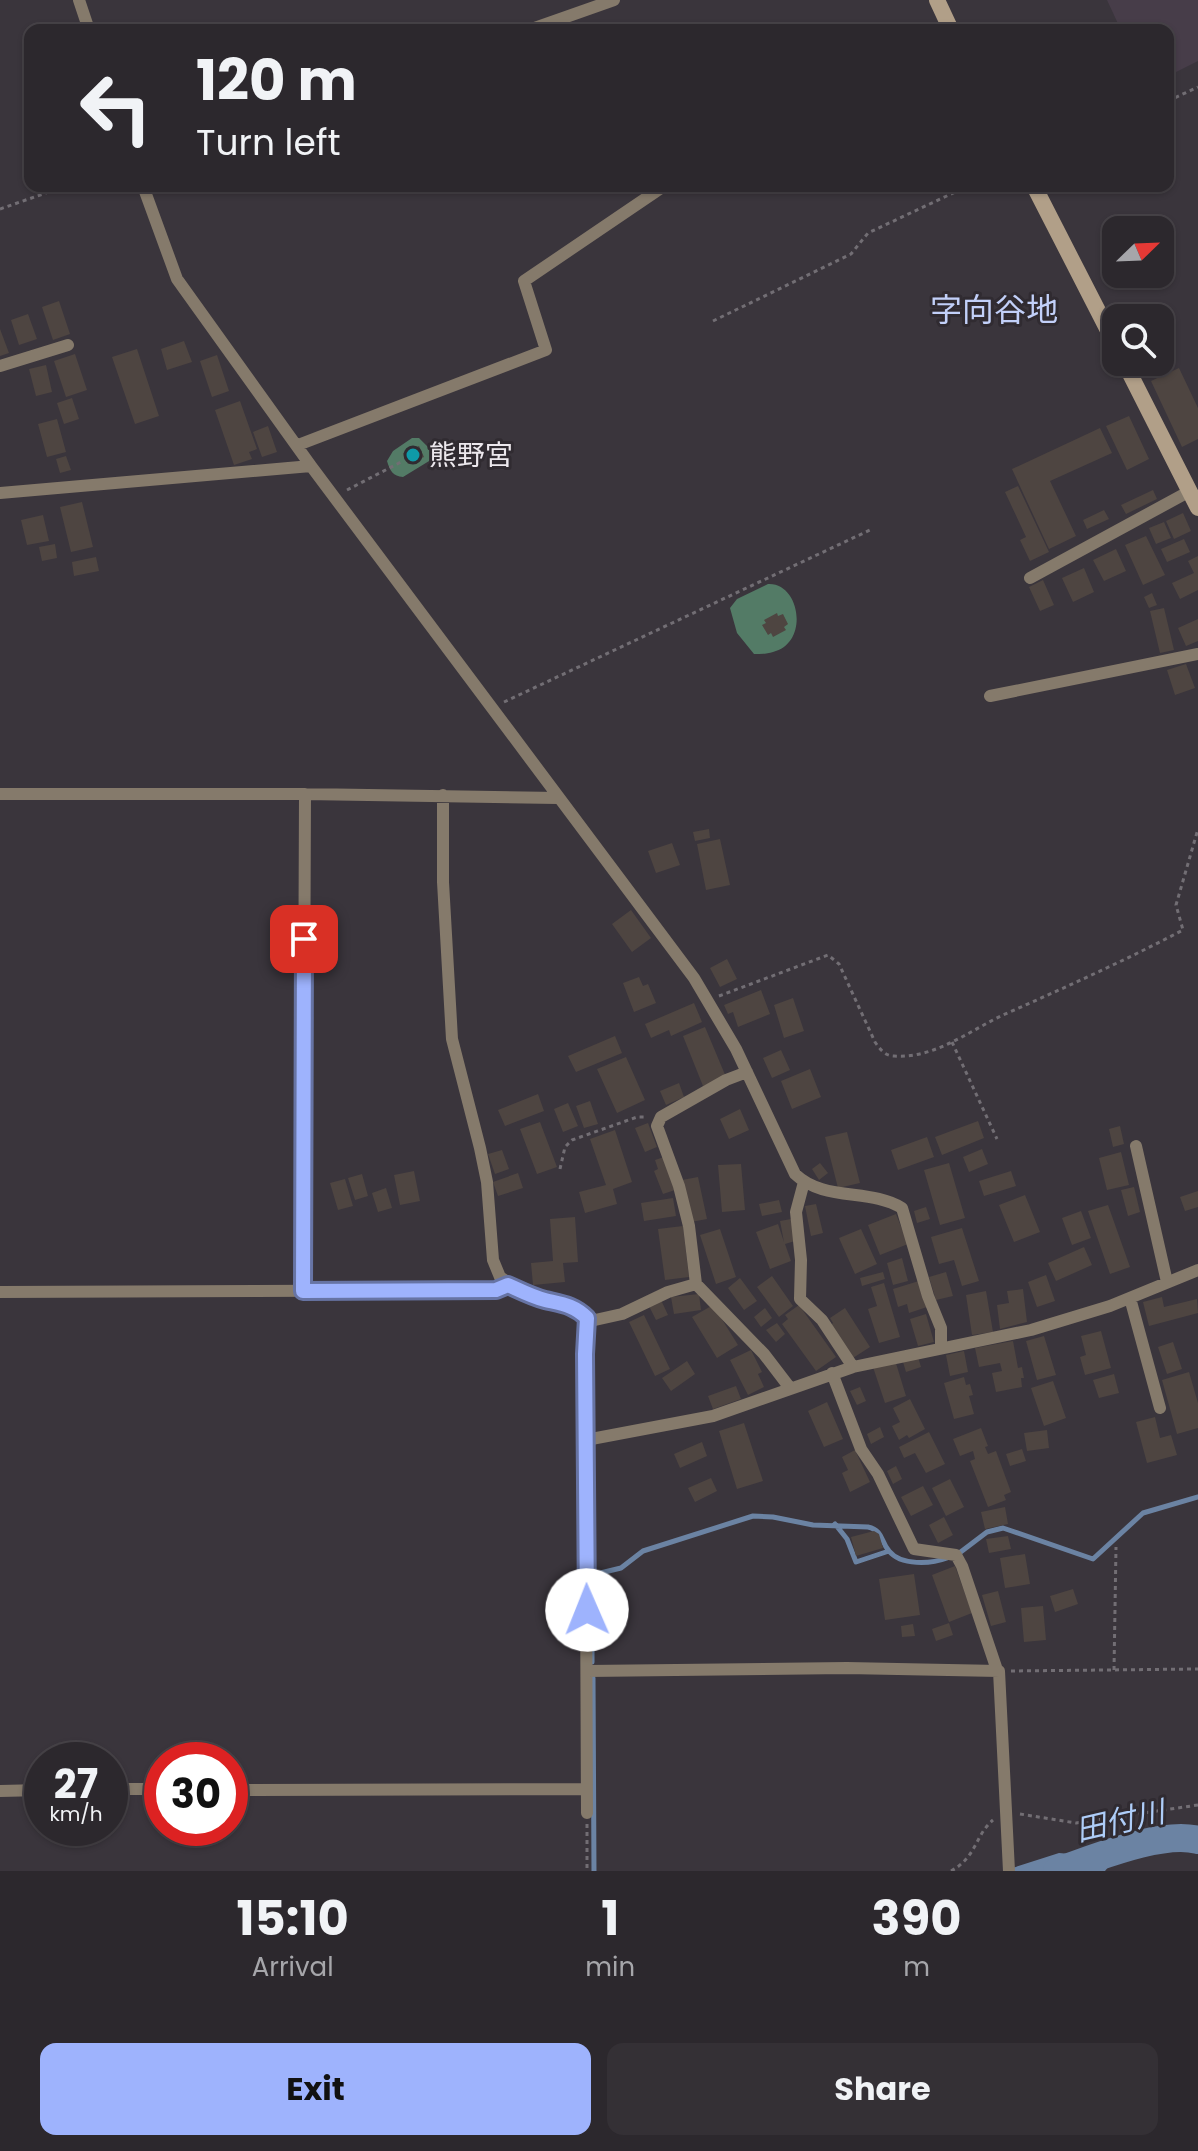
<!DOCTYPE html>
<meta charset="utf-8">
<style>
body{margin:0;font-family:Poppins,"Noto Sans JP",sans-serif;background:#343035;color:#f1f3f6;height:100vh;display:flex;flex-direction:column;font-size:30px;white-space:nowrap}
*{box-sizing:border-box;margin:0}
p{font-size:26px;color:#a6a6aa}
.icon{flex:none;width:44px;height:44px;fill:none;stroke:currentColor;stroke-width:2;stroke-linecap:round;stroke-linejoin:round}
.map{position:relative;height:1871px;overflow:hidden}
.panel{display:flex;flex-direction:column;background:#2c282d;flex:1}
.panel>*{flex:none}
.top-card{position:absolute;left:24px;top:24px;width:1150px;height:168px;border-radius:16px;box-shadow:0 2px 6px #0004,0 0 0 2px #484449;background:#2c282d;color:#f1f3f6;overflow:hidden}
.needle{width:52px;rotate:67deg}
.tools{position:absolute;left:1102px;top:216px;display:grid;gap:16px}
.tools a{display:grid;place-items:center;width:72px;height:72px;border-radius:16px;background:#2c282d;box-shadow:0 2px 6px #0004,0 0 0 2px #484449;font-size:40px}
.speed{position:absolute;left:24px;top:1742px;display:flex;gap:16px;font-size:40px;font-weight:700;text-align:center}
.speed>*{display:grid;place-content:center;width:104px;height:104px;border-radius:50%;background:#2c282d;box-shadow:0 2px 6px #0004,0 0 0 2px #484449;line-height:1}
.speed small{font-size:20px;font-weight:400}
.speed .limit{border:12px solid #d22;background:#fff;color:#111}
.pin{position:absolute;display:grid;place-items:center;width:68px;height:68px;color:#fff;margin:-34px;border-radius:16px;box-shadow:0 4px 12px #0006}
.me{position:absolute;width:88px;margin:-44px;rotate:359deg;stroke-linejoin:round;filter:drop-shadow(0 0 6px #0008)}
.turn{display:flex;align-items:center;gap:28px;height:168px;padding:0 40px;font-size:36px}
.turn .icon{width:104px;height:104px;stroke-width:2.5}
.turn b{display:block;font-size:56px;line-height:68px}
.eta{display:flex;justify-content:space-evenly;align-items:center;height:136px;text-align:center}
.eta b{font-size:48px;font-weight:700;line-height:56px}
.cta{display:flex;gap:16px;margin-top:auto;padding:16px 40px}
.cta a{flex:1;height:92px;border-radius:16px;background:#9eb3fd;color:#111;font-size:32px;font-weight:700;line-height:92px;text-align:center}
.cta a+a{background:#343035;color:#f1f3f6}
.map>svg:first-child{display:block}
.built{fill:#473d49}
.forest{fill:#537b66}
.water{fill:#6b83a3}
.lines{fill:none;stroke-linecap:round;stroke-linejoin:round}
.stream{stroke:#6b83a3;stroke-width:5}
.river{stroke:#6b83a3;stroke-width:28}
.building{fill:#4e4541}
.path{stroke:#726e74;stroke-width:3;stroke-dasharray:4 4;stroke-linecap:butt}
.street{stroke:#857a6b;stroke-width:12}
.secondary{stroke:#b19f88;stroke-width:16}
.route-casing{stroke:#6774a4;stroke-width:20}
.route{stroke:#9eb3fd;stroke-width:14}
.culture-dot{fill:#0f9aa8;stroke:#302b31;stroke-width:3}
.labels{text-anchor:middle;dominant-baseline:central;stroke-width:6;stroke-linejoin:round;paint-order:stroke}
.poi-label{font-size:28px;fill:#ece8ed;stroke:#302b31;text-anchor:start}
.water-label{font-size:30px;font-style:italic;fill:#aecdf8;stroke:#302b31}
.quarter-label{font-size:32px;fill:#c2d0f9;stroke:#302b31}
</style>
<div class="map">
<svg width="1198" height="1871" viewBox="0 0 1198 1871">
<rect width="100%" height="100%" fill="#3a353c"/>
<!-- built -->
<path class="built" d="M1107 0H1198V61L1168 76V30H1121Z"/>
<!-- forest -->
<path class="forest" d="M412 438H419L434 453V458L403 477C393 476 390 471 387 461L393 451Z
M768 584C800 582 810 643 773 652 767 654 760 654 754 654L737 633 730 608 737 599Z"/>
<!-- water -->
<path class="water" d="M1156 1839 1170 1842 1118 1855 1105 1871H1003L1059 1853 1082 1855Z"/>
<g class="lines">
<!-- stream -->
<path class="stream" d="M835 1524 847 1539 856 1562 889 1551
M958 1554 987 1532 1003 1528 1093 1559 1143 1513 1198 1497
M592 1662V1575L621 1568 643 1551 753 1516 773 1517 813 1525 868 1527C884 1531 880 1541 889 1551 901 1566 931 1564 947 1558
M593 1678 594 1871"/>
<!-- river -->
<path class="river" d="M1057 1871C1093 1859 1162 1830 1198 1840"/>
</g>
<!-- building -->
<path class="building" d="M59 301 70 334 53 340 42 307Z
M28 314 37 339 19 345 11 320Z
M0 329 9 353 0 356Z
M184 341 192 362 167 370 161 349Z
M137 349 159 416 135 424 112 357Z
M75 354 87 390 66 397 54 361Z
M217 355 229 391 212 397 200 361Z
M46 365 52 392 36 396 29 369Z
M1179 368 1198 408V439L1182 447 1151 381Z
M72 398 79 419 64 424 57 403Z
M240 401 257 449 249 452 252 459 234 465 215 410Z
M1129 416 1149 459 1127 470 1106 426Z
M57 419 66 452 47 457 38 424Z
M268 426 277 452 262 457 253 432Z
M1100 428 1112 453 1050 481 1076 536 1049 549 1012 469Z
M419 446 424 457 408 464 403 453Z
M66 456 71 470 60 473 56 459Z
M1018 486 1049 552 1030 561 1020 540 1026 537 1005 492Z
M1153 490 1157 499 1126 514 1121 505Z
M82 502 93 547 71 552 60 507Z
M1104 510 1109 519 1087 529 1083 520Z
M1183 513 1191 531 1174 539 1166 521Z
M43 515 49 541 27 545 21 520Z
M1164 522 1171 538 1156 544 1149 528Z
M1146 536 1165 575 1143 585 1125 545Z
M1184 539 1190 552 1167 562 1161 549Z
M55 544 57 558 42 561 39 547Z
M1116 549 1126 571 1104 581 1093 560Z
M1198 556V590L1180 599 1172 583 1194 573 1188 561Z
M96 557 99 571 74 576 72 562Z
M1084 568 1094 592 1073 602 1062 578Z
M1043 580 1054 605 1040 611 1029 587Z
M1152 593 1157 605 1149 608 1144 597Z
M1164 608 1174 650 1160 653 1150 611Z
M777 613 778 616 783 614 788 624 784 627 786 630 773 637 771 633 768 635 762 625 766 623 764 620Z
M1198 619V641L1186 646 1178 628Z
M1186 664 1195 688 1175 695 1167 670Z
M709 829 710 838 695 841 693 832Z
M720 839 730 885 706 890 697 844Z
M672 843 680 865 656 873 648 851Z
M631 910 651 938 632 952 612 924Z
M727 959 737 979 720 987 710 968Z
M639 977 643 986 648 984 656 1003 634 1012 623 983Z
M761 990 770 1014 738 1027 733 1012 728 1014 724 1005Z
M793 998 804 1031 784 1038 774 1005Z
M694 1003 702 1022 671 1036 669 1030 651 1038 645 1024Z
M705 1027 726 1077 703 1086 683 1036Z
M615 1036 622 1053 576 1072 568 1056Z
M781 1050 790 1070 772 1078 763 1058Z
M626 1057 645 1100 617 1113 597 1069Z
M810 1069 821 1097 792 1109 781 1081Z
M679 1083 684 1097 666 1105 660 1091Z
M538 1094 544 1111 505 1126 498 1110Z
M590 1101 598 1124 584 1128 576 1106Z
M568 1103 578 1126 563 1132 554 1109Z
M740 1109 749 1130 729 1139 720 1119Z
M978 1121 984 1138 942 1155 935 1137Z
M540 1122 557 1167 537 1174 520 1129Z
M648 1123 657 1147 645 1152 635 1128Z
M1120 1126 1124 1144 1113 1147 1109 1129Z
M615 1130 632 1182 613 1189 617 1204 585 1213 579 1192 606 1185 590 1139Z
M847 1132 860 1183 838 1188 825 1137Z
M927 1137 934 1157 898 1170 891 1150Z
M982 1149 988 1164 969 1172 963 1157Z
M502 1150 509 1169 495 1174 488 1154Z
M1121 1152 1129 1185 1107 1190 1099 1158Z
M664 1157 675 1190 663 1194 654 1171 658 1169 655 1160Z
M820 1163 828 1173 819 1180 812 1169Z
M949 1163 965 1218 940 1225 924 1170Z
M741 1164 745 1210 722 1212 718 1165Z
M414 1171 420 1201 400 1205 394 1175Z
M1011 1171 1016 1186 984 1196 979 1181Z
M518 1173 523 1188 498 1196 493 1182Z
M362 1174 368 1196 355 1200 348 1178Z
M698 1177 707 1219 691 1222 682 1180Z
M345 1179 353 1206 338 1210 330 1183Z
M1134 1187 1140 1212 1128 1216 1121 1190Z
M386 1188 392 1208 378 1212 372 1193Z
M1198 1191V1207L1185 1211 1180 1197Z
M1025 1195 1040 1232 1014 1242 999 1205Z
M673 1198 676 1216 644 1221 641 1203Z
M779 1200 782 1212 762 1216 759 1204Z
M816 1204 823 1233 811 1236 805 1206Z
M1108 1205 1130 1267 1110 1274 1088 1211Z
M926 1207 930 1219 917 1223 914 1211Z
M1081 1211 1091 1238 1072 1245 1062 1218Z
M896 1214 908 1244 880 1255 868 1225Z
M575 1217 578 1262 563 1263 565 1282 533 1285 531 1263 553 1261 550 1219Z
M791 1219 795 1241 785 1244 791 1261 770 1269 756 1232 778 1224 784 1242 780 1221Z
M683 1226 689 1277 665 1280 658 1229Z
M962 1228 979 1281 962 1286 954 1260 939 1264 931 1237Z
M720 1229 736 1277 716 1284 700 1235Z
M861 1229 877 1264 855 1274 839 1238Z
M1084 1247 1092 1265 1056 1281 1048 1263Z
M902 1258 908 1281 893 1285 887 1263Z
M883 1272 885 1279 862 1286 860 1278Z
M946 1272 953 1296 936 1300 929 1277Z
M1046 1275 1055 1301 1037 1307 1028 1282Z
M772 1276 793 1306 779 1317 757 1287Z
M740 1278 757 1301 744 1310 728 1288Z
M919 1281 927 1307 909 1313 907 1304 898 1307 893 1289Z
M884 1283 900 1337 879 1343 868 1309 877 1306 871 1287Z
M1023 1289 1027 1322 1000 1329 997 1305 1009 1303 1007 1291Z
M986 1291 993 1332 972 1335 966 1295Z
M699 1294 701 1310 674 1314 671 1297Z
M1162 1297 1164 1307 1197 1299 1198 1313 1149 1326 1143 1302Z
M661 1300 668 1315 656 1320 649 1306Z
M713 1305 738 1345 717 1358 692 1317Z
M799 1305 836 1357 816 1371 782 1324 788 1319 785 1315Z
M765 1308 772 1318 761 1327 754 1317Z
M845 1308 870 1347 853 1358 831 1325 833 1323 830 1318Z
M926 1314 934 1342 918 1346 910 1319Z
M644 1315 670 1369 655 1376 629 1322Z
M777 1323 785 1334 776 1342 766 1330Z
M1101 1331 1111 1368 1085 1375 1080 1357 1086 1355 1081 1336Z
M1044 1336 1056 1375 1037 1380 1026 1341Z
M1013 1341 1018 1368 1022 1367 1024 1378H1021L1022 1387 996 1392 992 1373 1002 1371 1000 1363 979 1367 975 1348Z
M1173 1342 1182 1369 1167 1374 1158 1347Z
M751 1350 762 1372 758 1374 764 1387 748 1395 730 1360Z
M964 1351 968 1372 950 1376 946 1355Z
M918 1357 921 1367 906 1372 903 1362Z
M895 1360 906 1396 885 1403 873 1367Z
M687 1361 695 1374 671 1391 662 1378Z
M1189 1372 1198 1403V1428L1177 1434 1162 1380Z
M1114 1374 1119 1393 1099 1398 1093 1380Z
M964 1377 966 1385 970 1384 973 1395 969 1396 974 1414 954 1419 944 1383Z
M1053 1381 1066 1418 1044 1426 1031 1388Z
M736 1386 741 1399 713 1409 708 1396Z
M860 1387 866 1401 857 1405 850 1391Z
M910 1399 925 1429 909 1438 907 1435 899 1440 892 1426 900 1422 893 1408Z
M827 1402 843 1439 824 1447 808 1411Z
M1155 1417 1160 1438 1171 1435 1177 1455 1147 1463 1136 1422Z
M744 1423 763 1481 737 1489 719 1431Z
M880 1427 884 1437 871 1444 867 1434Z
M981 1428 988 1446 985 1447 988 1454 996 1451 1011 1492 1004 1495 1006 1500 988 1507 970 1461 975 1459 973 1451 960 1456 953 1439Z
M1047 1430 1049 1448 1027 1451 1024 1433Z
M929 1432 945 1464 926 1473 915 1453 904 1458 899 1447Z
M702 1442 707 1456 680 1468 674 1454Z
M1022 1449 1026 1461 1010 1466 1006 1454Z
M855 1450 870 1482 850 1492 842 1473 848 1470 842 1457Z
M896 1466 902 1479 893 1484 887 1471Z
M711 1478 717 1491 695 1502 688 1488Z
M950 1479 964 1507 946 1516 932 1488Z
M923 1486 933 1505 911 1516 901 1497Z
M1005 1507 1008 1524 985 1529 981 1512Z
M944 1517 953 1535 938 1543 929 1525Z
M874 1531 879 1534 883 1548 856 1556 851 1537Z
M1008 1536 1011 1549 989 1553 986 1539Z
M1025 1554 1030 1584 1005 1588 1000 1558Z
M955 1566 972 1613 949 1622 932 1575Z
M914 1574 920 1615 885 1620 879 1579Z
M1073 1589 1078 1604 1055 1612 1050 1596Z
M998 1591 1006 1622 991 1626 982 1595Z
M1043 1606 1046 1640 1024 1642 1021 1608Z
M949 1623 953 1635 936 1641 932 1629Z
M913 1624 915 1636 902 1637 901 1626Z"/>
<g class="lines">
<!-- path -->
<path class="path" d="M1168 101 1198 87
M0 209 66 186
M713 321 851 254 868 233 968 186
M347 490 401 462
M504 702 870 530
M719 996 828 955 839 964 875 1042C880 1049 885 1056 894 1056 934 1059 969 1031 1003 1015 1064 988 1124 961 1183 930L1176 905 1198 829
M952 1042 997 1139
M560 1169 565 1147 572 1140 637 1117H647
M1114 1670 1116 1547
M1011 1671 1198 1669
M1020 1814 1076 1823 1198 1805
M587 1824V1871
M951 1871C977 1857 975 1835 993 1820"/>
<!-- street -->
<path class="street" d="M79 0 89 30
M529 30 614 0
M143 186 177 279 311 466 694 978 736 1049 795 1174C824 1202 870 1188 902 1208L928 1296 941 1328V1347
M0 366 68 345
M298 445 546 350 524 281 664 186
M0 493 311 466
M1030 578 1190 491
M990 696 1198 654
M0 794H305L558 798
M443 795V882L452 1039 480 1148 487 1182 493 1260 500 1277 519 1290 545 1300 560 1302 595 1320 622 1314 668 1292 696 1284
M747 1072 726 1080 661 1117 657 1126 679 1186 689 1226 696 1284 764 1354 790 1388
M1136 1146 1167 1282
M804 1182 796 1212 801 1260 800 1299 822 1320 853 1367
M303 1291 305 794
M0 1292 496 1290 508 1285
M1130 1298 1160 1408
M832 1373 861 1449 878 1474 914 1549 956 1555 962 1566 997 1670
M586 1440 713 1416 853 1367 1031 1330 1110 1306 1198 1270
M587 1671 847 1668 999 1671 1009 1871
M110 1789H162
M230 1790 587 1789
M0 1791 42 1790
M587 1813 585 1354 587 1318"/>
<!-- secondary -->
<path class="secondary" d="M937 0 951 30
M1034 186 1116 346
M1124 362 1198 508"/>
</g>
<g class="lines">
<defs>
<path id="route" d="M304 939 303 1291 496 1290 508 1285C519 1290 533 1297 545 1300 562 1304 574 1305 587 1318L585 1354 587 1610"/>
</defs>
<!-- route casing -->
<use href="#route" class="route-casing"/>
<!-- route -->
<use href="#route" class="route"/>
</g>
<!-- markers -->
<circle class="culture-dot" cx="413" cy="455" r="8"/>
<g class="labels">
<!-- poi labels -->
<g class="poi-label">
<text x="429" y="455">熊野宮</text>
</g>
<!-- water labels -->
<g class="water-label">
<text transform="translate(1120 1821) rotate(-13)">田付川</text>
</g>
<!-- quarter labels -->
<g class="quarter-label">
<text x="994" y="309">字向谷地</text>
</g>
</g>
</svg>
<div class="tools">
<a><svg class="needle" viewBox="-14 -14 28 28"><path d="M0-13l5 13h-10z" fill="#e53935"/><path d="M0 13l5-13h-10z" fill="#a6a6aa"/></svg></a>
<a><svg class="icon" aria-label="search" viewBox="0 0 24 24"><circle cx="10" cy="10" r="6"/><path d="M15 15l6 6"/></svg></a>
</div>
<div class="speed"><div>27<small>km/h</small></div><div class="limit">30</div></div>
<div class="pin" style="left:304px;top:939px;background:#d93025"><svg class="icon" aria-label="arrive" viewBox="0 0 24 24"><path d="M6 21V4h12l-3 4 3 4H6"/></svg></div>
<svg class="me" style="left:587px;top:1610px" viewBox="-20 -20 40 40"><circle r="19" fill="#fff"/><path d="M0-13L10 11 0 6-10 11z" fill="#9eb3fd"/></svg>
<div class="top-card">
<div class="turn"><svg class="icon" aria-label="left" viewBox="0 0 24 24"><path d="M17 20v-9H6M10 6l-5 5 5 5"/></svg><div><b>120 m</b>Turn left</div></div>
</div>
</div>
<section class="panel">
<div class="eta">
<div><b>15:10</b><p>Arrival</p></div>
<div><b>1</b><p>min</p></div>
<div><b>390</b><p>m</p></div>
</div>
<div class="cta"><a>Exit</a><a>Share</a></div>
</section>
